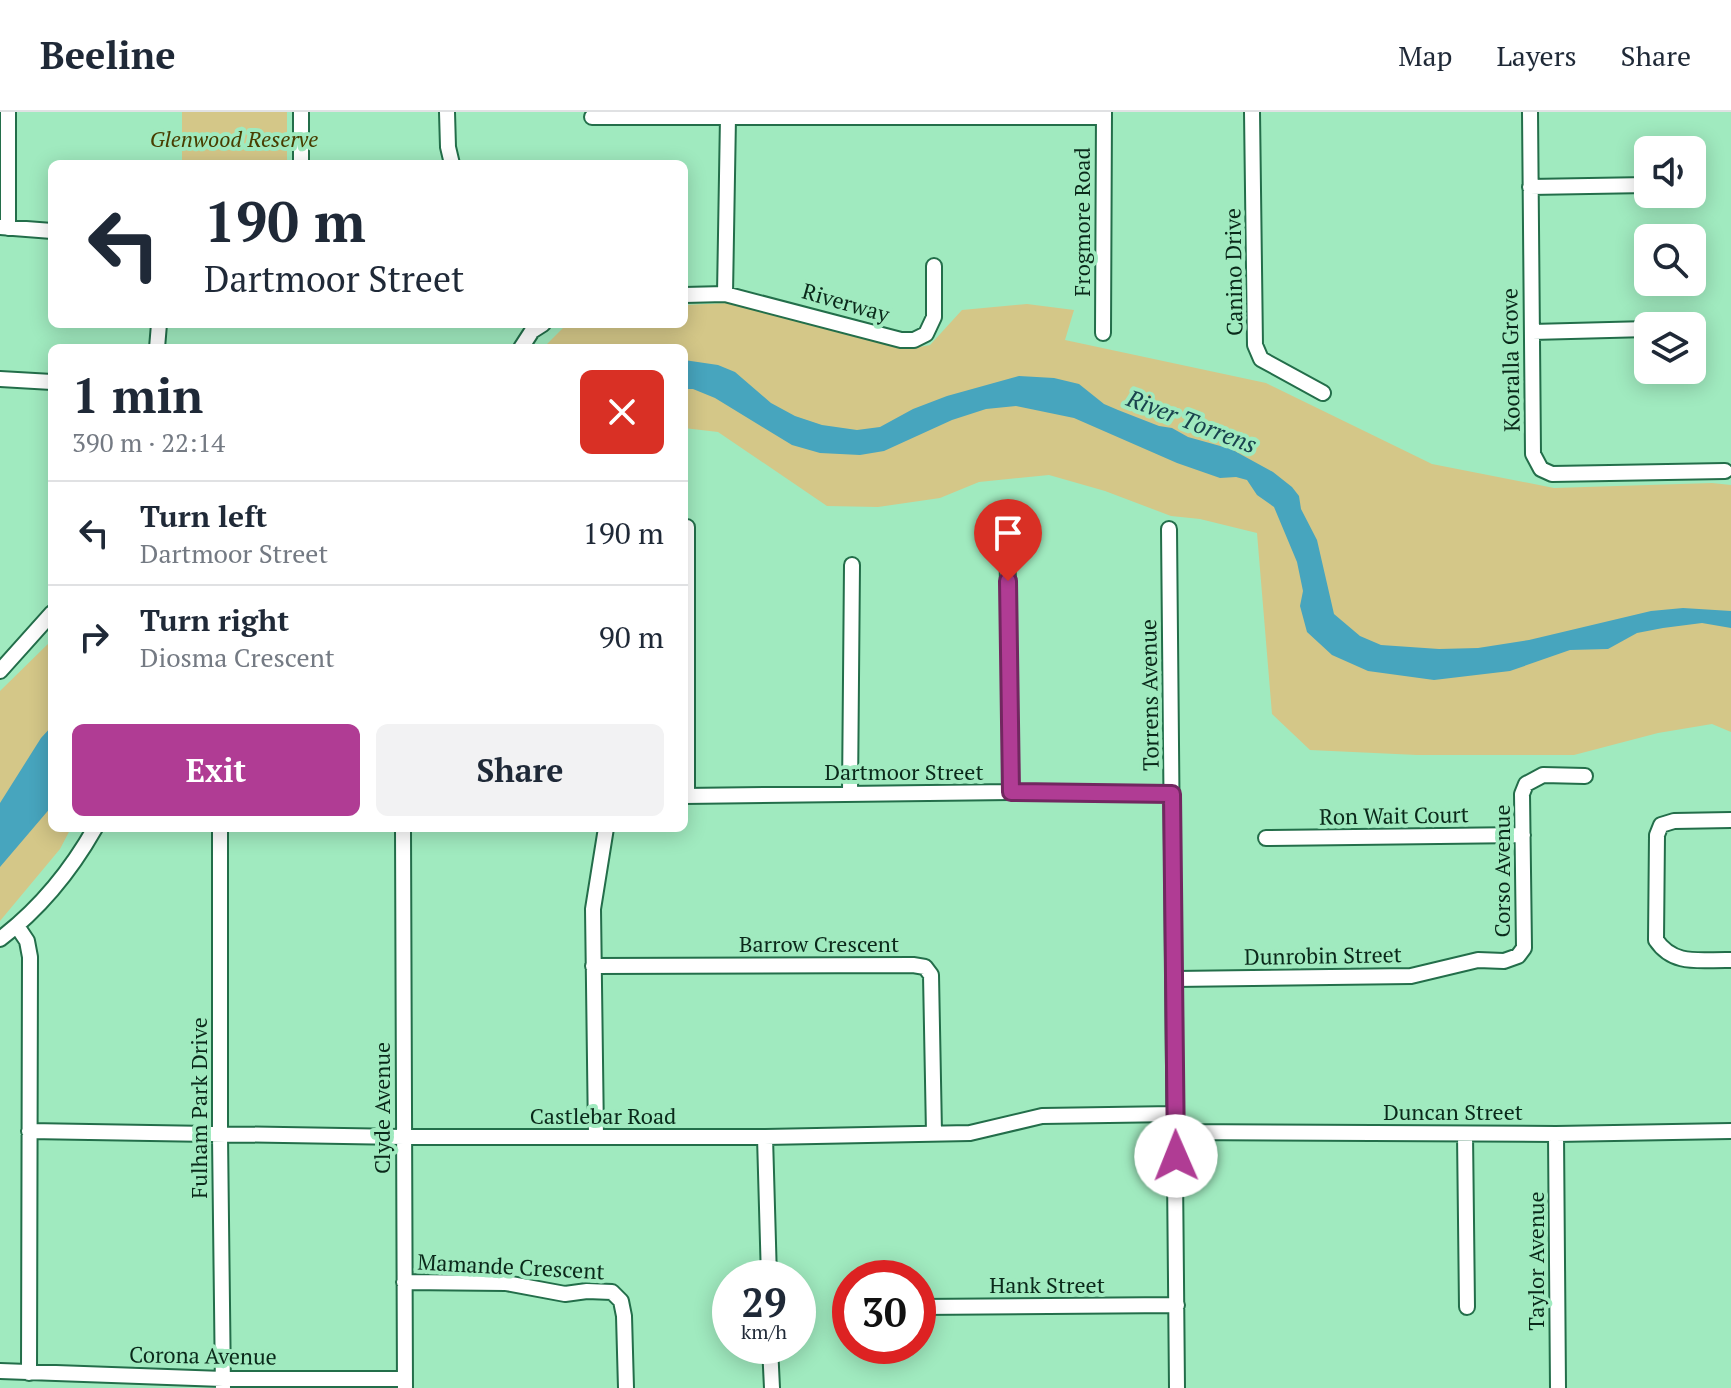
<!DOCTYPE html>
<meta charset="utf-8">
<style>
body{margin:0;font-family:"PT Serif",serif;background:#f2f2f3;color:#1f2937;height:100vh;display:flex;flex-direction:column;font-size:30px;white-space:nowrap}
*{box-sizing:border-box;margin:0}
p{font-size:26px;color:#747a83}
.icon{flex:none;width:44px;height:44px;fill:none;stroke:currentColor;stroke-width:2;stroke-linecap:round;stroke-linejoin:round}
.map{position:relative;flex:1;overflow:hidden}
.details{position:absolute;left:48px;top:232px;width:640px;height:488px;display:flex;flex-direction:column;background:#fff;border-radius:12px;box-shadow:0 4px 20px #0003}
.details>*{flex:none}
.guide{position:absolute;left:48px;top:48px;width:640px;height:168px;border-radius:12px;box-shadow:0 4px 20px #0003;background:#fff;color:#1f2937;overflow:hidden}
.fabs{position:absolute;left:1634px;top:24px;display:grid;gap:16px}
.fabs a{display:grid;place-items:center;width:72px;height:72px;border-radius:12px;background:#fff;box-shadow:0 4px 20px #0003;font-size:40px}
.speed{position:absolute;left:712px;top:1148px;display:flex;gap:16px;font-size:40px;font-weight:700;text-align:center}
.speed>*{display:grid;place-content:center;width:104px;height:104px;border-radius:50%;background:#fff;box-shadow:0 4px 20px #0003;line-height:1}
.speed small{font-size:20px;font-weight:400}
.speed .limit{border:12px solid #d22;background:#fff;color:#111}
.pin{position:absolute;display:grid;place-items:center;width:68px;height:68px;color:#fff;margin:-82px -34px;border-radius:50% 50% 50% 0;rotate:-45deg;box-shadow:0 0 8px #0007}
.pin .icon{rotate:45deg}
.me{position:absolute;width:88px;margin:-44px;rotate:359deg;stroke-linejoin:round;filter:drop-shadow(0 0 6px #0008)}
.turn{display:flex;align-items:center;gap:28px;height:168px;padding:0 24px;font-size:36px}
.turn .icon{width:104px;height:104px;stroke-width:2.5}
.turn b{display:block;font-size:56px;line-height:68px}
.round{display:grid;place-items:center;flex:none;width:84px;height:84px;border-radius:12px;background:#f2f2f3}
.overview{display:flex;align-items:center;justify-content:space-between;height:136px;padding:0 24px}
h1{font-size:48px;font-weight:600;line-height:60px}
.action{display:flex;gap:16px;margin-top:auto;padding:16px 24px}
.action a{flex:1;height:92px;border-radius:12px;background:#b03c94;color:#fff;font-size:32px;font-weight:600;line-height:92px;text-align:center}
.action a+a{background:#f2f2f3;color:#1f2937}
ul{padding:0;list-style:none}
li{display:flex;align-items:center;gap:24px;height:104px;padding:0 24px;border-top:2px solid #e0e1e3}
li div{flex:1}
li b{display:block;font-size:30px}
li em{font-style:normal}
header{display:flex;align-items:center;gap:48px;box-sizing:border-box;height:112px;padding:0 40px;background:#fff;border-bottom:2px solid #e0e1e3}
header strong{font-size:38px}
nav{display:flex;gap:44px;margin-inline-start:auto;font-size:28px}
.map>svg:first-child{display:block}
.green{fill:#d4c788}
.water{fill:#47a5be}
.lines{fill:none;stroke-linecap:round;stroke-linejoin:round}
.minor-casing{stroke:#236e4a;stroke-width:18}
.minor{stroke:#fff;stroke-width:14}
.route-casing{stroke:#722760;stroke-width:20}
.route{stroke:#b03c94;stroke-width:14}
.labels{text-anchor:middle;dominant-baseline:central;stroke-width:8;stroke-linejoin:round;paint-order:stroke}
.park-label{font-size:22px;font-style:italic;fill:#483d00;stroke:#a0eabf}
.street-label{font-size:22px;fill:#0a291a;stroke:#a0eabf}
.water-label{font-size:24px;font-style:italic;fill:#19434e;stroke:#a0eabf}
</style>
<header>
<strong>Beeline</strong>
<nav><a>Map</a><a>Layers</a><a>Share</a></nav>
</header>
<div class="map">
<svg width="1731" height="1276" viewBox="0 0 1731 1276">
<rect width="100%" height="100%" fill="#a0eabf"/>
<!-- green -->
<path class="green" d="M182 0H287V52H182Z
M728 191 909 237 930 233 962 198 1027 192 1074 198 1065 228 1266 271 1432 352 1554 376 1712 371 1731 373V620L1712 612 1658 621 1574 643H1417L1310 638 1272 602 1257 421 1200 407 1171 404 1105 379 1049 363 979 370 940 386 878 395 827 394 718 320 684 316V236H543L567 212H684V193Z
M52 528V716H71L60 737 0 809V579Z"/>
<!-- water -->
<path class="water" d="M684 248 718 253 735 260 771 291 795 304 822 313 857 318 880 315 913 297 947 284 1019 264 1054 266 1079 272 1104 292 1118 298 1159 314 1172 316 1188 325 1231 337 1273 360 1292 375 1299 384 1301 397 1317 428 1334 502 1360 524 1381 533 1439 537 1478 536 1529 528 1651 499 1683 496 1731 499V516L1702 511 1663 516 1637 521 1608 537 1570 538 1510 559 1434 568 1368 559 1332 543 1307 520 1300 494 1303 479 1297 450 1274 395 1257 383 1247 368 1236 365 1220 366 1177 351 1074 306 1016 294 986 297 952 308 884 339 860 343 820 341 792 333 715 286 693 277H684Z
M52 614V694L0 755V691L41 626Z"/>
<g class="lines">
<defs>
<path id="minor" d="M8 0V116
M301 0V52
M447 0 448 35 452 52
M1252 0 1255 233 1261 247 1323 281
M1530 0 1533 342 1541 357 1552 362 1725 359
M592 5H1104
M1530 75 1648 73
M0 115 52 119
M725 182 728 5
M684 183 725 182 901 228H914L926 222 934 205V154
M1532 220 1648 217
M1103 221 1104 0
M157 236 159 212
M521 236 532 219 543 212
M0 267 52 270
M1007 409 1011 680
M1169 417 1177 1276
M0 559 52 501
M850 681 852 453
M684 684 1011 680 1172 682
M687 684V415
M1731 708 1674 709 1661 713 1657 723 1656 828C1674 855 1702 847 1731 848
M220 716V1024L223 1276
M403 716 405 1276
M1266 726 1523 723
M17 814 27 829 30 845 29 1261
M0 827C41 796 70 760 95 716
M593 854 913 853 925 855 931 863 934 1021
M1175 867 1411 864 1478 848 1504 849 1518 844 1524 836 1522 682 1526 672 1543 663 1585 664
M29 1019 403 1025H765L970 1021 1042 1004 1175 1002
M1175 1020 1556 1022 1731 1019
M1465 1022 1467 1195
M1556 1022 1558 1276
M596 1024 593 797 606 716
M765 1025 769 1166
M404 1170 506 1171 565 1182 587 1179 612 1180 621 1189 624 1204 626 1276
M918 1195 1177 1193
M770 1234 772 1276
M0 1259 223 1267H405"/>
</defs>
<!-- minor casing -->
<use href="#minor" class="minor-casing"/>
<!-- minor -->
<use href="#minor" class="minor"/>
</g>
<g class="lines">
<defs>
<path id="route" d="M1008 469 1011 680 1172 682 1176 1044"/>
</defs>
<!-- route casing -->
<use href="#route" class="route-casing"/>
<!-- route -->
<use href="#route" class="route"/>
</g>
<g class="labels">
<!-- park labels -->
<g class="park-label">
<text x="234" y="26">Glenwood Reserve</text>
</g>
<!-- street labels -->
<g class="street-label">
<text transform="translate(1081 110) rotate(-90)">Frogmore Road</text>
<text transform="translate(1233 160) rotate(-91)">Canino Drive</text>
<text transform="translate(846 190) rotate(16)">Riverway</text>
<text transform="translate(1510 248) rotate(-91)">Kooralla Grove</text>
<text transform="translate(1149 583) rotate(-91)">Torrens Avenue</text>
<text x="904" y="659">Dartmoor Street</text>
<text transform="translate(1394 703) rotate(-1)">Ron Wait Court</text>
<text transform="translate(1501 759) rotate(-90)">Corso Avenue</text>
<text x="819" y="831">Barrow Crescent</text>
<text transform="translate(1323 843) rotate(-1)">Dunrobin Street</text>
<text transform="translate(198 996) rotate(-90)">Fulham Park Drive</text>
<text transform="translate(381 996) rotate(-90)">Clyde Avenue</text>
<text x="1453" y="999">Duncan Street</text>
<text x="603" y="1003">Castlebar Road</text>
<text transform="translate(1535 1149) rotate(-90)">Taylor Avenue</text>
<text transform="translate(511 1154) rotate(3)">Mamande Crescent</text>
<text x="1047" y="1172">Hank Street</text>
<text transform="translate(203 1243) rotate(1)">Corona Avenue</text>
</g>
<!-- water labels -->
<g class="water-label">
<text transform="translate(1192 309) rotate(21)">River Torrens</text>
</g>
</g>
</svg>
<div class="fabs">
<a><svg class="icon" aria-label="sound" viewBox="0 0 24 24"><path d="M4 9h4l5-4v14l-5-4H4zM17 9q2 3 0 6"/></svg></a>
<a><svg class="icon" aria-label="search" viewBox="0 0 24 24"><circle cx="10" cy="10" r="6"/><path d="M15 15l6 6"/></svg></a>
<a><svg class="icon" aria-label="layers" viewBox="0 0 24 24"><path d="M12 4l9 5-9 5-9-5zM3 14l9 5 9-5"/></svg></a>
</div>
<div class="speed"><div>29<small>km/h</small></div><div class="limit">30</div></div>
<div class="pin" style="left:1008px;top:469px;background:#d93025"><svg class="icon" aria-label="arrive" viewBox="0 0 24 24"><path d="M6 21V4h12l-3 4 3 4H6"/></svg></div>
<svg class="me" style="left:1176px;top:1044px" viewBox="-20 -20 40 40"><circle r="19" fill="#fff"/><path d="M0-13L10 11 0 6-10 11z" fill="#b03c94"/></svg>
<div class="guide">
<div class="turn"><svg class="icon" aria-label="left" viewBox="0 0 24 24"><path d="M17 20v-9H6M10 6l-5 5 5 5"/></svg><div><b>190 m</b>Dartmoor Street</div></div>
</div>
<section class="details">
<div class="overview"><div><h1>1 min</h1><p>390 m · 22:14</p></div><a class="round" style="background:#d93025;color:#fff"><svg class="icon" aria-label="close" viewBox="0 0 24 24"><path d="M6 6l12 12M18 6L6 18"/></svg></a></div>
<ul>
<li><svg class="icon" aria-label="left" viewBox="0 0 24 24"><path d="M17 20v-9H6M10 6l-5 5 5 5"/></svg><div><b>Turn left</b><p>Dartmoor Street</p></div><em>190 m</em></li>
<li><svg class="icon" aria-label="right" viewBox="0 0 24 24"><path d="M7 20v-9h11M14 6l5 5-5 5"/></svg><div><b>Turn right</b><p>Diosma Crescent</p></div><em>90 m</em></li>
</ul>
<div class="action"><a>Exit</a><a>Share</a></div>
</section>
</div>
